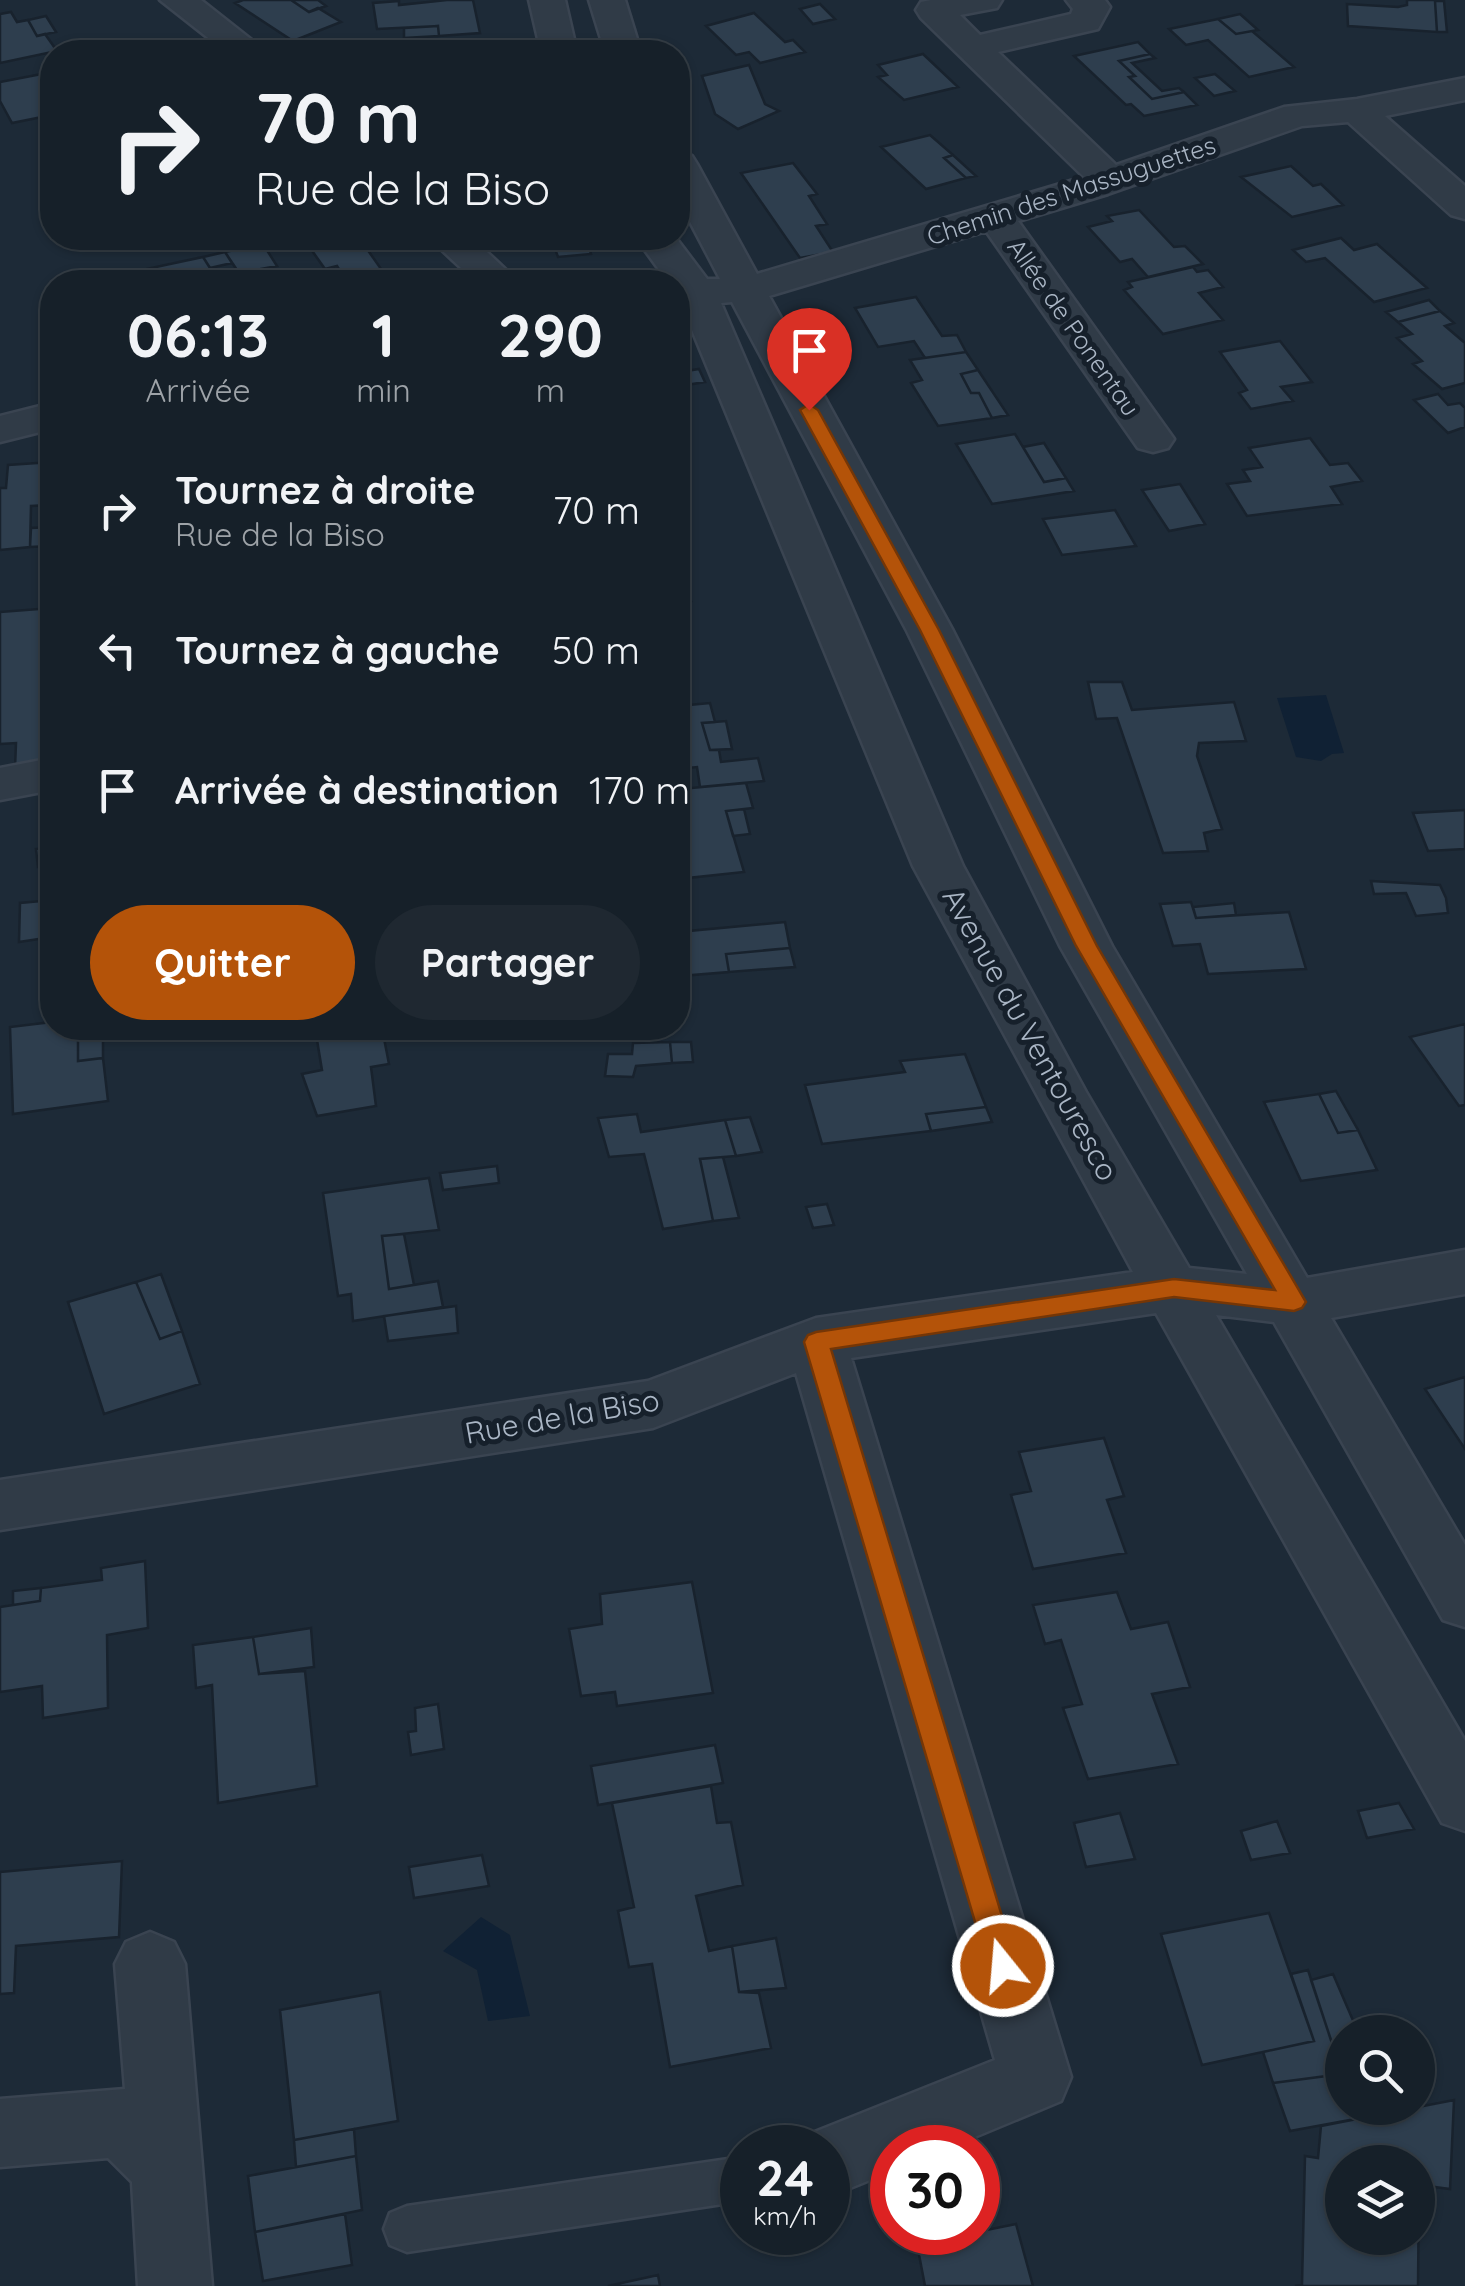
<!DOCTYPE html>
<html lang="fr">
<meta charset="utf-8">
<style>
body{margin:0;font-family:Quicksand,sans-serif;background:#1f2831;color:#f1f3f6;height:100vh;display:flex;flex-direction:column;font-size:38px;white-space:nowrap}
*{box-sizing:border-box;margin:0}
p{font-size:32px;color:#9ea3a8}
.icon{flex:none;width:55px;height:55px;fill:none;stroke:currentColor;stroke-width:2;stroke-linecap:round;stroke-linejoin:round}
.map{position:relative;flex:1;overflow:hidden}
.side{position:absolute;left:40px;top:270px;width:650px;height:770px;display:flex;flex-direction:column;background:#162029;border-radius:40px;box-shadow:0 2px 8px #0004,0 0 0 2px #353e46}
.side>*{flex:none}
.top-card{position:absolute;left:40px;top:40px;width:650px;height:210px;border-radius:40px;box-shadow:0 2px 8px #0004,0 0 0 2px #353e46;background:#162029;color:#f1f3f6;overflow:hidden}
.tools{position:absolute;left:1325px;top:2015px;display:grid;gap:20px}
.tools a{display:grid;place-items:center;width:110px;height:110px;border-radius:50%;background:#162029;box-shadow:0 2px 8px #0004,0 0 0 2px #353e46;font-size:50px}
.speed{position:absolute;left:720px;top:2125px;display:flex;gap:20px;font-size:50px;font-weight:700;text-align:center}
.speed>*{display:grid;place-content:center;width:130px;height:130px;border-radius:50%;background:#162029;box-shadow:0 2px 8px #0004,0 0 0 2px #353e46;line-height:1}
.speed small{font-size:25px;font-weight:400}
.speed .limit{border:15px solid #d22;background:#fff;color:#111}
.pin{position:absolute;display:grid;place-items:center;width:85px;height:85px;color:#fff;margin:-102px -42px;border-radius:50% 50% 50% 0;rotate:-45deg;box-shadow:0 0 10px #0007}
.pin .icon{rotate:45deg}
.me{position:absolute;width:110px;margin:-55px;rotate:343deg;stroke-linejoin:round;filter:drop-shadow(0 0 8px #0008)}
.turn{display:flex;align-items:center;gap:35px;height:210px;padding:0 50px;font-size:45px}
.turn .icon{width:130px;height:130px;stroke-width:2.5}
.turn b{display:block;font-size:70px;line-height:85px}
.eta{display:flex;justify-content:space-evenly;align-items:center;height:170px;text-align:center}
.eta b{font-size:60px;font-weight:700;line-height:70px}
.primary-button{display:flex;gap:20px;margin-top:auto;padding:20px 50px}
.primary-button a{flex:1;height:115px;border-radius:60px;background:#b45309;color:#fff;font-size:40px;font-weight:700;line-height:115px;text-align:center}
.primary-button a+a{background:#1f2831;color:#f1f3f6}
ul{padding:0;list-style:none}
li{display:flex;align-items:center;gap:30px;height:140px;padding:0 50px}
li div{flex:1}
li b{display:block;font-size:38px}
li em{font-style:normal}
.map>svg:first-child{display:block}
.water{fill:#102134}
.building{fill:#2e3e4e;stroke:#18222d;stroke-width:2.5;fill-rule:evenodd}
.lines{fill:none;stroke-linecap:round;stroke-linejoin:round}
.service-casing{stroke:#3a4451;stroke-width:5}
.minor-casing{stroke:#3a4451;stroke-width:5}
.service{fill:#303b47;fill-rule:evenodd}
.minor{fill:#303b47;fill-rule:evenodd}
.route{fill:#b45309;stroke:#753606;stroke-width:2.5}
.labels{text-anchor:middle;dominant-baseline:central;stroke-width:10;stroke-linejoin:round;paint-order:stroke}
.far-street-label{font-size:25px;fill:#aab6c5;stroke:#16202b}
.street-label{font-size:30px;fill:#aab6c5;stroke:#16202b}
</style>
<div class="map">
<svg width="1465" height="2286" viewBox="0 0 1465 2286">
<rect width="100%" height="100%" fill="#1d2a37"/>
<!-- water -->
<path class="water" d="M1326 695 1344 753 1332 754 1321 761 1296 757 1277 698Z
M481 1917 510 1935 530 2016 488 2021 477 1970 443 1951Z"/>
<!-- building -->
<path class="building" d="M243 0H291L309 12 318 8 341 22 293 41 235 3Z
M291 0H318L326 6 309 12Z
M447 0H473L480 33 439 36 438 26 377 29 373 3 399 1V5Z
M1407 0H1444L1435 1 1437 32 1348 26 1347 4 1398 7 1407 5Z
M1435 1H1444L1447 32H1437Z
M820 4 835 19 813 24 800 9Z
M11 12 17 22 28 20 37 36 45 34 57 51 0 63V14Z
M754 13 785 42 793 40 805 52 760 63 749 52 736 55 706 26Z
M1240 14 1258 30 1236 34 1218 19Z
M46 16 56 32 37 36 28 20Z
M1218 19 1236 34 1252 31 1294 67 1249 77 1208 40 1186 45 1169 29Z
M438 26 439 36 404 38V28Z
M1138 42 1150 54 1119 61 1135 76 1129 77 1152 99 1184 92 1197 105 1144 116 1131 104 1126 105 1074 56Z
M923 54 958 87 904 100 878 77 887 75 878 65Z
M1150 54 1155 58 1132 63 1162 91 1179 88 1184 92 1152 99 1129 77 1135 76 1119 61Z
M749 65 765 104 779 111 738 129 715 114 702 76Z
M52 72V115L12 123 0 101V82Z
M1215 74 1235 91 1214 96 1195 78Z
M930 135 953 155 944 158 966 178 926 189 881 147Z
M953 155 976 176 966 178 944 158Z
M793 163 817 194 809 196 827 224 816 226 833 252 800 258 741 173Z
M1291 166 1313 186 1321 184 1343 205 1292 217 1241 177Z
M1139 210 1174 247 1185 246 1203 264 1148 277 1132 259 1120 262 1088 227 1112 221 1107 216Z
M303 238H370L376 247 367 249 386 276 347 282 337 266 325 269Z
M551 238H586L591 254 558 257Z
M1341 238 1354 250 1377 244 1427 288 1374 302 1325 258 1306 262 1293 250Z
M263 244 277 266 239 273 225 252Z
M225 252 232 263 210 268 203 257Z
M203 257 219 282H143L137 271Z
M1193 267 1197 272 1208 270 1223 287 1199 293 1223 320 1163 334 1124 290 1132 287 1128 282Z
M916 297 942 336 957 335 966 352 925 358 914 341 878 347 855 308Z
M1429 300 1440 311 1398 322 1386 312Z
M1440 311 1454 323 1445 326 1465 343V383L1442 389 1413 364 1422 361 1397 338 1412 334 1398 322Z
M1280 341 1312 382 1281 387 1293 401 1251 409 1239 393 1247 390 1220 352Z
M966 352 978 370 961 374 971 393H979L992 418 938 426 911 383 922 380 910 360Z
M699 369 705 382 686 385 680 372Z
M978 370 1008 415 992 418 979 393H971L961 374Z
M1438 394 1448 405 1460 403 1465 408V427L1448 433 1414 400Z
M1015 434 1044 482 1066 478 1074 491 992 504 956 444Z
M1310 438 1330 465 1348 463 1362 481 1331 487 1342 504 1247 516 1227 484 1250 481 1243 470 1262 467 1249 448Z
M1044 443 1066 478 1044 482 1023 447Z
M52 462 51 505 31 506 30 547 0 550V488H6L8 465Z
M1180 484 1205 524 1169 531 1142 490Z
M1115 510 1136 546 1062 555 1043 519Z
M52 527V546L30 547 31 528Z
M678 575H682L691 601 678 603Z
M52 608V631L43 632V670L52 669V765L15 768 16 743 0 744V612Z
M52 631V669L43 670V632Z
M1088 682H1122L1132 710 1234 702 1246 741 1199 743 1197 756 1222 829 1204 833 1208 851 1163 853 1117 718 1096 719Z
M710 703 715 722 702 723 710 750H719L721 762 758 758 764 781 700 787 697 767 678 769V706Z
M726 721 732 749 710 750 702 723Z
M746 783 753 808 726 811 744 872 678 879V814H688L680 789Z
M744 809 750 834 733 836 726 811Z
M1465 810V849L1428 851 1413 813Z
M52 847V866L38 867 36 849Z
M1371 881 1440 885 1446 898 1448 913 1416 916 1406 893 1374 894Z
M52 900V937L19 942 20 903Z
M1191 902 1196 918 1289 912 1306 969 1208 974 1200 944 1173 946 1160 904Z
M1234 903 1236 915 1196 918 1193 907Z
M785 922 790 948 726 954 729 972 681 976 687 1016 678 1017V932Z
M790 948 795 967 729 972 726 954Z
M52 1022V1028H78V1061L103 1058 108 1101 13 1114 10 1027Z
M1465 1024V1105L1459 1106 1410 1037Z
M78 1028H103V1058L78 1061Z
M315 1028H382L389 1064 371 1067 376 1106 317 1116 302 1074 322 1070Z
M670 1042H691L693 1062 672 1063Z
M670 1042 672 1063 636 1066 633 1077 605 1076 608 1054H632L633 1043Z
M965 1054 986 1107 926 1114 931 1131 822 1144 805 1085 905 1072 900 1061Z
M1336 1091 1358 1130 1338 1133 1319 1094Z
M1319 1094 1338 1133 1358 1130 1377 1170 1301 1181 1264 1102Z
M986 1107 992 1122 931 1131 926 1114Z
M637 1114 641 1132 725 1120 736 1156 700 1159 713 1221 663 1229 644 1154 609 1157 598 1118Z
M750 1117 762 1152 736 1156 725 1120Z
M723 1157 739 1218 713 1221 700 1159Z
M497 1166 499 1183 443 1190 440 1173Z
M429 1178 439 1230 382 1236 389 1289 438 1281 443 1307 353 1321 351 1294 338 1296 323 1193Z
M827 1204 834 1225 813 1228 806 1207Z
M404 1234 414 1285 389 1289 382 1236Z
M161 1274 182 1331 160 1339 136 1282Z
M136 1282 160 1339 182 1331 200 1384 104 1414 68 1302Z
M456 1306 458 1333 388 1341 384 1316Z
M1465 1377V1449L1425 1389Z
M1104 1438 1124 1496 1107 1500 1126 1553 1033 1569 1011 1495 1031 1491 1019 1452Z
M145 1561 148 1628 107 1635 108 1708 43 1718 42 1686 0 1692V1607L40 1601 41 1588 102 1580 101 1568Z
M692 1582 713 1693 617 1706 615 1692 581 1696 569 1629 602 1624 600 1594Z
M41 1588 40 1601 13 1605V1591Z
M1117 1592 1131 1629 1168 1622 1190 1687 1152 1694 1178 1764 1088 1779 1063 1708 1082 1704 1061 1640 1045 1644 1033 1605Z
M311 1628 314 1667 259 1674 253 1637Z
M253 1637 259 1674 305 1671 317 1786 218 1803 212 1685 196 1688 193 1645Z
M438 1704 444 1749 411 1755 408 1732 416 1731 415 1708Z
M715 1745 723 1783 598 1805 591 1766Z
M711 1786 717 1823 731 1822 743 1885 696 1896 709 1951 732 1946 739 1992 759 1993 771 2048 670 2067 652 1964 629 1967 618 1911 634 1907 612 1803Z
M1399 1803 1414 1829 1367 1838 1358 1811Z
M1120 1813 1135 1859 1086 1867 1074 1823Z
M1277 1821 1290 1853 1251 1860 1241 1831Z
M482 1855 489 1886 414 1898 409 1867Z
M122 1861 119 1937 16 1946 14 1993 0 1994V1872Z
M1269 1913 1314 2041 1202 2065 1161 1934Z
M776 1938 786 1988 739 1992 732 1946Z
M1308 1970 1342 2074 1273 2083 1263 2052 1314 2041 1291 1974Z
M1333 1974 1358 2032H1342V2073L1311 1980Z
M380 1992 398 2121 294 2140 280 2010Z
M1342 2074V2108H1415L1290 2131 1273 2083Z
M1454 2100 1450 2189 1419 2185 1418 2286H1295L1302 2285 1305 2156 1318 2158 1321 2126ZM1342 2162H1418V2238H1342Z
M354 2129 356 2156 296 2167 294 2140Z
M356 2156 362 2210 255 2232 248 2176Z
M345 2214 352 2265 263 2281 255 2232Z
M1016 2224 1033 2286H925L917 2244Z
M658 2275 660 2286H608Z"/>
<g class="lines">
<defs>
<path id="service" d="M742 2157V2201L407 2252 390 2245 384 2229 390 2213 407 2206Z"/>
<path id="minor" d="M160 0H201L267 52H226Z
M529 0H565L577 52H541Z
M589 0H625L641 52H605Z
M931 0H1002L997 8 960 15 980 35 1071 14 1073 9 1066 0H1105L1110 7 1098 29 998 52 1116 165 1284 107 1357 99 1465 78V100L1385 116 1465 186V219L1451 215 1348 122 1302 126 1108 194 1018 221 1174 439 1168 448 1153 452 1138 448 986 231 769 296 952 629 1112 946 1307 1278 1465 1250V1294L1331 1318 1465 1545V1627L1443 1620 1274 1322 1216 1315 1465 1741V1831L1442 1823 1156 1313 851 1358 1071 2077 1061 2101 948 2148H892V2171L828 2197V2148H798L802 2137 995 2060 796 1373 653 1428 0 1530V1480L648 1381 816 1318 1133 1272 913 866 678 296V282H668L636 238H676L707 279H720L678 199V153L692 156 697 164 757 274 1084 177 921 18 916 10 921 2ZM732 302 906 629 1060 946 1247 1274 1189 1268 1086 1092 963 866 721 303Z
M429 238H472L519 282H476Z
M52 403V429L0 442V416Z
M52 758V790L0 800V768Z
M150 1932 174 1942 185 1964 212 2286H138L132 2182 108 2158 0 2167V2099L125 2089 115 1964 126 1942Z"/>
</defs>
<!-- service casing -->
<use href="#service" class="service-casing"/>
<!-- minor casing -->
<use href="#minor" class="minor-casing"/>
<!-- service -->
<use href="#service" class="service"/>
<!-- minor -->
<use href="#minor" class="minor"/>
</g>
<!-- route -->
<path class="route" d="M809 404 818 410 939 630 1097 946 1306 1302 1302 1308 1294 1311 1174 1297 831 1349 1017 1966 1013 1976 1003 1979 993 1976 988 1966 804 1342 808 1335 816 1332 1174 1279 1275 1290 1076 946 920 630 800 410Z"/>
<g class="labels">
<!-- far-street labels -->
<g class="far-street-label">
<text transform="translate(1071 190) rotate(-18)">Chemin des Massuguettes</text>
<text transform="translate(1074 327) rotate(55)">Allée de Ponentau</text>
</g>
<!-- street labels -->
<g class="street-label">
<text transform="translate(1031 1034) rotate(61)">Avenue du Ventouresco</text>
<text transform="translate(562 1416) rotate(-10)">Rue de la Biso</text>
</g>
</g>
</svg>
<div class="tools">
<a><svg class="icon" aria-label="search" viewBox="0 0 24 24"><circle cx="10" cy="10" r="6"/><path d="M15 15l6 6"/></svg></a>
<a><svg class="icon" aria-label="layers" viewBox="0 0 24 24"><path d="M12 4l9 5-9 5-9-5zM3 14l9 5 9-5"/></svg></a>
</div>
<div class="speed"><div>24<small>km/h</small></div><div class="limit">30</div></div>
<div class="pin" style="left:809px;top:410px;background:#d93025"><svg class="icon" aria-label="arrive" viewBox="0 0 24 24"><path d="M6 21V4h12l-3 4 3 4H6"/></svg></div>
<svg class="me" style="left:1003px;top:1966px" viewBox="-20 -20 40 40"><circle r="17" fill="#b45309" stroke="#fff" stroke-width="3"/><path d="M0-11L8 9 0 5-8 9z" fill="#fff"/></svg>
<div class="top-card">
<div class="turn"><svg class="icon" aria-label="right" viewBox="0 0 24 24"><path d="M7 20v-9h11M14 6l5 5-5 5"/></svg><div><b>70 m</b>Rue de la Biso</div></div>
</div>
<section class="side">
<div class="eta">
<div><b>06:13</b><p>Arrivée</p></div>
<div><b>1</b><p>min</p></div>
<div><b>290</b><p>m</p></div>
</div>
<ul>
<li><svg class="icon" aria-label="right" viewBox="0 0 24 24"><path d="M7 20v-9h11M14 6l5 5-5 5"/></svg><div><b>Tournez à droite</b><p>Rue de la Biso</p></div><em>70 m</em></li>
<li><svg class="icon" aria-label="left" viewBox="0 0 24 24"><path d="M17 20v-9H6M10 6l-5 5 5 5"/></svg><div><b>Tournez à gauche</b></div><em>50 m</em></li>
<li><svg class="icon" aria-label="arrive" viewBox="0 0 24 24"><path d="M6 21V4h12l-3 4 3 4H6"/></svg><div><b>Arrivée à destination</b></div><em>170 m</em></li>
</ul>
<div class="primary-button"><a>Quitter</a><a>Partager</a></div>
</section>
</div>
